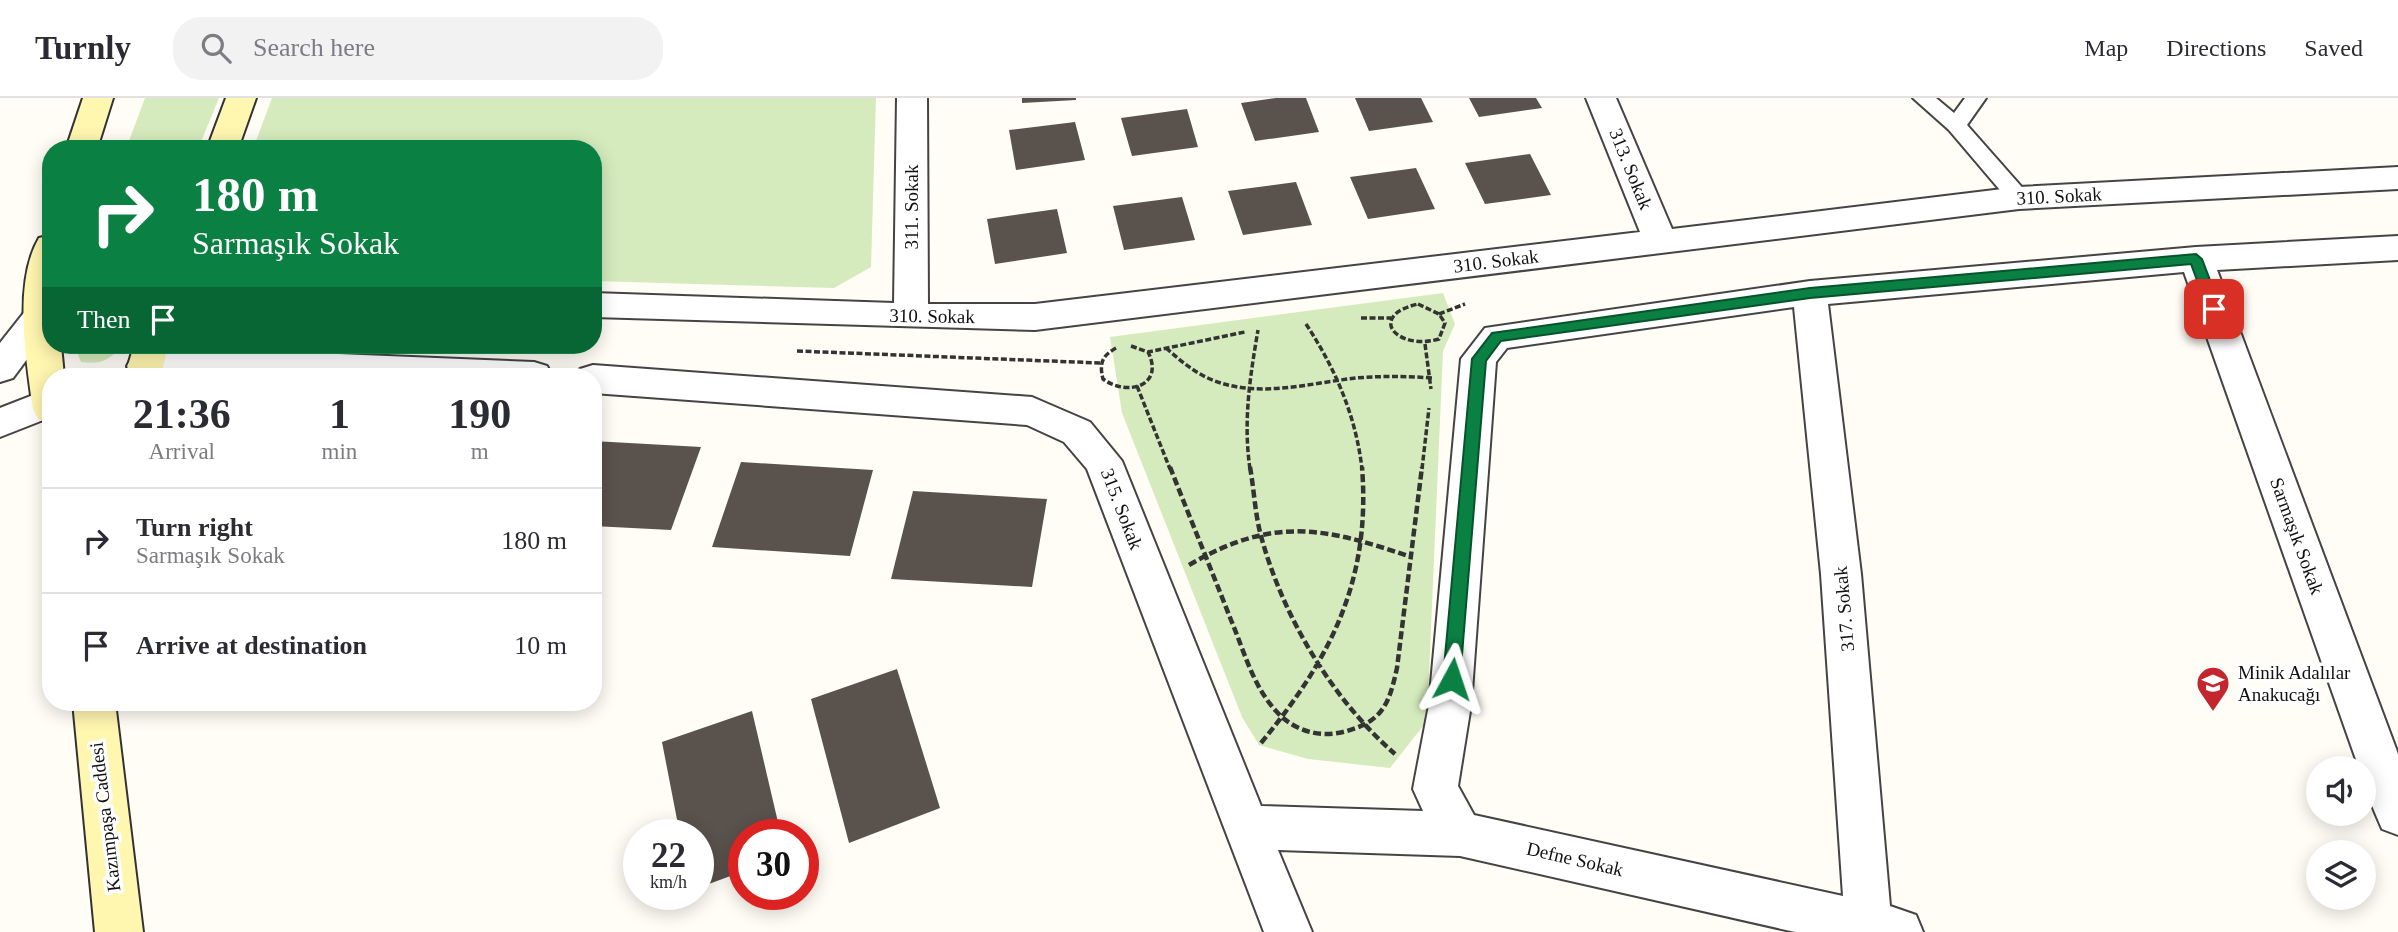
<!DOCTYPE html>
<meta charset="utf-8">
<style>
body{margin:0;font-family:Georgia,serif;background:#f2f2f3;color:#2b2b33;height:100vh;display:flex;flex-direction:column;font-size:26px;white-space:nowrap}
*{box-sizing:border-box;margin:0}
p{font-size:23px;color:#7c7c81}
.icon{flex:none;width:38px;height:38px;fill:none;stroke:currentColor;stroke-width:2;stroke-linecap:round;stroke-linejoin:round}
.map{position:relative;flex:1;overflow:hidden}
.panel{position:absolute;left:42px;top:270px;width:560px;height:343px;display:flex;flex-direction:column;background:#fff;border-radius:28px;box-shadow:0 4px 18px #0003}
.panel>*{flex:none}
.guide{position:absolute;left:42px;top:42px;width:560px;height:214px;border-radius:28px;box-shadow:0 4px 18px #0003;background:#0b8043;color:#fff;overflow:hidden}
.tools{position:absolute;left:2306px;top:658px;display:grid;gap:14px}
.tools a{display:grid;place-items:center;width:70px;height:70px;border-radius:50%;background:#fff;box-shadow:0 4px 18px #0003;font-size:35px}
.speed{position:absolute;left:623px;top:721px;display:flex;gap:14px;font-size:35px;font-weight:700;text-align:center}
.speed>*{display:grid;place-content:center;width:91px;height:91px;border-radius:50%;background:#fff;box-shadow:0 4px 18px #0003;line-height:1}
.speed small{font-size:18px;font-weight:400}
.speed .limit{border:10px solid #d22;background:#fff;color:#111}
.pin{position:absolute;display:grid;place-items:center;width:60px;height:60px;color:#fff;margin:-30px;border-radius:14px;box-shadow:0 4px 10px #0006}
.me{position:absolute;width:77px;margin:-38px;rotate:5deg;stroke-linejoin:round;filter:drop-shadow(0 0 5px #0008)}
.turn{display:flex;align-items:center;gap:24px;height:147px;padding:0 35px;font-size:32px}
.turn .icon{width:91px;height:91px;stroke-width:2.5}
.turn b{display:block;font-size:49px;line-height:60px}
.then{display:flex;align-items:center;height:66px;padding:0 35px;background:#0003;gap:14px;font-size:26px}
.eta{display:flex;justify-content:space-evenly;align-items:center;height:119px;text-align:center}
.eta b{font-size:42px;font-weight:800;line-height:49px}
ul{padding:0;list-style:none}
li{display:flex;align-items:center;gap:21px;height:105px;padding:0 35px;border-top:2px solid #e1e1e2}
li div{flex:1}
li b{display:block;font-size:26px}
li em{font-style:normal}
header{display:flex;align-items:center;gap:42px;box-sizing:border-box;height:98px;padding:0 35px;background:#fff;border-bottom:2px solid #e1e1e2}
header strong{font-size:33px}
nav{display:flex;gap:38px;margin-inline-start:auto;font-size:24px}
.search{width:490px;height:63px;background:#f2f2f3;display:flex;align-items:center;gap:18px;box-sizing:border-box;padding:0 24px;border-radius:28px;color:#7c7c81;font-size:26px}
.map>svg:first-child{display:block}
.green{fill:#d5ebbd}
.building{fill:#5a524d}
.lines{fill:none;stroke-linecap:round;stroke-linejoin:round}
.lane-casing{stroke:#444;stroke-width:4}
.street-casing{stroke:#444;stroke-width:4}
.secondary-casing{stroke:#333;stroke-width:4}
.path-far1{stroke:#333;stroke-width:3.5;stroke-dasharray:6 2.5;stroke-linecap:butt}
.path{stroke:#333;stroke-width:4.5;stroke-dasharray:8 3.5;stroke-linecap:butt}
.lane{fill:#fff;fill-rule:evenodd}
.street{fill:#fff;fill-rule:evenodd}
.secondary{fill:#fff6b0;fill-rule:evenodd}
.route{fill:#0b8043;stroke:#07532c;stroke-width:2}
.labels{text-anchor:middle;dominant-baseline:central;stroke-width:7;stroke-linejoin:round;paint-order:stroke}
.street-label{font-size:19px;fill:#111;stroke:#fff}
.poi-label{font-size:19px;fill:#111;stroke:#fff;text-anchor:start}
</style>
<header>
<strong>Turnly</strong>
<div class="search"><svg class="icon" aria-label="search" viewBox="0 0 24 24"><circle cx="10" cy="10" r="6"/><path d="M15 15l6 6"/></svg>Search here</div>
<nav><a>Map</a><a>Directions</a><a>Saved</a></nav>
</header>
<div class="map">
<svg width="2398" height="834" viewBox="0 0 2398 834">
<rect width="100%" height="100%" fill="#fffdf5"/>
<!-- green -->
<path class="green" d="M145 0H219L198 51H126Z
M272 0H876L871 169 834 190 593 183V51H253Z
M1443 195 1455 226 1443 253 1427 623 1390 670 1308 661 1259 647 1242 619 1122 315 1110 239Z
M74 247H122C111 262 100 267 81 264Z"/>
<!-- building -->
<path class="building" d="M1022 0H1076V2L1022 5Z
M1276 0H1306L1319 34 1255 43 1241 5Z
M1355 0H1421L1433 24 1369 33Z
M1469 0H1536L1542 10 1479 19Z
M1187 11 1198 49 1132 58 1121 20Z
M1075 24 1085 62 1016 72 1009 32Z
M1530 56 1551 97 1485 106 1465 65Z
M1416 70 1435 111 1368 121 1350 79Z
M1296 84 1312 127 1243 137 1228 93Z
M1182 99 1195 142 1124 152 1113 108Z
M1057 111 1067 155 995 166 987 121Z
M593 343 701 349 671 432 593 428Z
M741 364 873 372 850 458 712 449Z
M913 393 1047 401 1032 489 891 481Z
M897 571 940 710 849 745 811 601Z
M752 613 781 737H744V773L698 790V737H680L662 644Z"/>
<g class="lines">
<defs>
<path id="lane" d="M1913 0H1936L1954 15 1965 0H1986L1967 27 2027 95 2030 100 2027 105H2011L1949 32Z"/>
<path id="street" d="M897 0H927L928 206H1035L1640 134 1586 0H1616L1672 131 2019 89 2398 69V91L2019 111 1035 232 593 219V195L894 205Z
M2398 138V162L2217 172 2398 656V737L2382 731C2374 712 2364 692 2364 670H2359L2184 174 1828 206 1861 476 1890 808 1916 817 1923 834H1795L1460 758 1278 752 1312 834H1264L1087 371 1064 344 1027 327 593 295V278H577L580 271 593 267 1032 299 1090 324 1122 363 1261 708 1423 713 1413 691 1429 607 1461 261 1485 230 1810 183 2196 149ZM1794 209 1821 476 1843 798 1474 717 1458 688 1471 607 1496 264 1507 250Z
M42 203 51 206V229L13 280 0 284V245L30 207Z
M265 253 534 264 547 268 552 278H135L127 268 132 259 145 255Z
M51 290V319L0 339V310Z"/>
<path id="secondary" d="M83 0H113L97 51H66Z
M226 0H256L238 51H207Z
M51 137V247H61L64 278H51V325L38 321 33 311C26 262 13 184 39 140Z
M134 247H168L161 278H125Z
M73 604H115L143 834H95Z"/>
</defs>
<!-- lane casing -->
<use href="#lane" class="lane-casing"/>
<!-- street casing -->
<use href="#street" class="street-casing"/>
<!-- secondary casing -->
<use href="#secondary" class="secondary-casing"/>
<!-- path-far1 -->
<path class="path-far1" d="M1418 206 1439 216 1445 225 1439 241C1397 253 1366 218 1418 206Z
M1439 216 1465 206
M1361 220H1391
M1306 226C1335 270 1356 318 1362 371
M1425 246 1431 291
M1131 248 1148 254 1245 234
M1116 250C1102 258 1099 265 1103 281 1127 299 1165 288 1148 254
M1166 250C1181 263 1196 276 1215 283 1260 300 1310 285 1356 280 1381 278 1406 278 1432 280
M797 253 1100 265
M1137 288 1170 371
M1250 371C1243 323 1250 279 1258 232
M1422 371 1429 310"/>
<!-- path -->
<path class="path" d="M1170 369C1190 420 1211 471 1231 522 1244 553 1253 588 1276 613 1293 632 1318 640 1343 634 1383 624 1389 606 1397 570L1422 369
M1250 369C1254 391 1255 416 1261 438 1283 519 1332 601 1395 656
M1189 467C1273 418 1324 429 1411 459
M1261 645C1331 560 1371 482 1362 369"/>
<!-- lane -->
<use href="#lane" class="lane"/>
<!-- street -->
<use href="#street" class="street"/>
<!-- secondary -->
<use href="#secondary" class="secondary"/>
</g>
<!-- route -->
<path class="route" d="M2196 156 2202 161 2221 211 2219 215H2209L2191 166 1810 200 1501 243 1486 263 1460 581 1458 587H1445L1443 581 1472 261 1492 235 1810 190Z"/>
<!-- icons -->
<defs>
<symbol id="school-pin" viewBox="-11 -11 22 30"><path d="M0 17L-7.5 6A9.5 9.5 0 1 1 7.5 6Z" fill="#c4262e" stroke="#fff"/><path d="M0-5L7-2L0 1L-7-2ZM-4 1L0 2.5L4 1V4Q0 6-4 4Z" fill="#fff"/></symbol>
</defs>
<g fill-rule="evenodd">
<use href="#school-pin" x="2194" y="566" width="38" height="52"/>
</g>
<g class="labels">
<!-- street labels -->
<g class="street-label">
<text transform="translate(1631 71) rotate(68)">313. Sokak</text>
<text transform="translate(2059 98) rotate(-3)">310. Sokak</text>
<text transform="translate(911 109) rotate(-90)">311. Sokak</text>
<text transform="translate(1496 163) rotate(-7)">310. Sokak</text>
<text transform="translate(932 218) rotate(1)">310. Sokak</text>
<text transform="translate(1122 411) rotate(69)">315. Sokak</text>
<text transform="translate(2297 438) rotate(70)">Sarmaşık Sokak</text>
<text transform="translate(1844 511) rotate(-95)">317. Sokak</text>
<text transform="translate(105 719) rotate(-97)">Kazımpaşa Caddesi</text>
<text transform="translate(1575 761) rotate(13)">Defne Sokak</text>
</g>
<!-- poi labels -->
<g class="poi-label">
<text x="2238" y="574">Minik Adalılar<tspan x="2238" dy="22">Anakucağı</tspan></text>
</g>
</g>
</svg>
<div class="tools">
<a><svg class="icon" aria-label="sound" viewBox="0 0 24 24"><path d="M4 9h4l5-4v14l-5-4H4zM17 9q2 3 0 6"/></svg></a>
<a><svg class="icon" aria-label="layers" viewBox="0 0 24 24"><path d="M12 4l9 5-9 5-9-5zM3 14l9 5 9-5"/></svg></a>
</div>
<div class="speed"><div>22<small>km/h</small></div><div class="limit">30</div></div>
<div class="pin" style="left:2214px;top:211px;background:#d93025"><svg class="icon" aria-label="arrive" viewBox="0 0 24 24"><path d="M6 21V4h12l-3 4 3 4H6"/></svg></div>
<svg class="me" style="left:1452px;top:581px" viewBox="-20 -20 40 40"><path d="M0-17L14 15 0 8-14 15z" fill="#0b8043" stroke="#fff" stroke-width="4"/></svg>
<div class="guide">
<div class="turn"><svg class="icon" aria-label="right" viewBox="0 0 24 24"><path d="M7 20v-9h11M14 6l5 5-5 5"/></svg><div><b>180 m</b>Sarmaşık Sokak</div></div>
<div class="then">Then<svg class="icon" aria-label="arrive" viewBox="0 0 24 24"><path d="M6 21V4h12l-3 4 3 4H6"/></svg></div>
</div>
<section class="panel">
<div class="eta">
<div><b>21:36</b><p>Arrival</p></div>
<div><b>1</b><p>min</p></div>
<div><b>190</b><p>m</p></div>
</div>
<ul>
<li><svg class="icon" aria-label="right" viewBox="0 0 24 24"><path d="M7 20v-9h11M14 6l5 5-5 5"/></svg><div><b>Turn right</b><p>Sarmaşık Sokak</p></div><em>180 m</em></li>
<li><svg class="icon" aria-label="arrive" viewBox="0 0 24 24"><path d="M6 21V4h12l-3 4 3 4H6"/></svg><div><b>Arrive at destination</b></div><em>10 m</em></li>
</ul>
</section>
</div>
